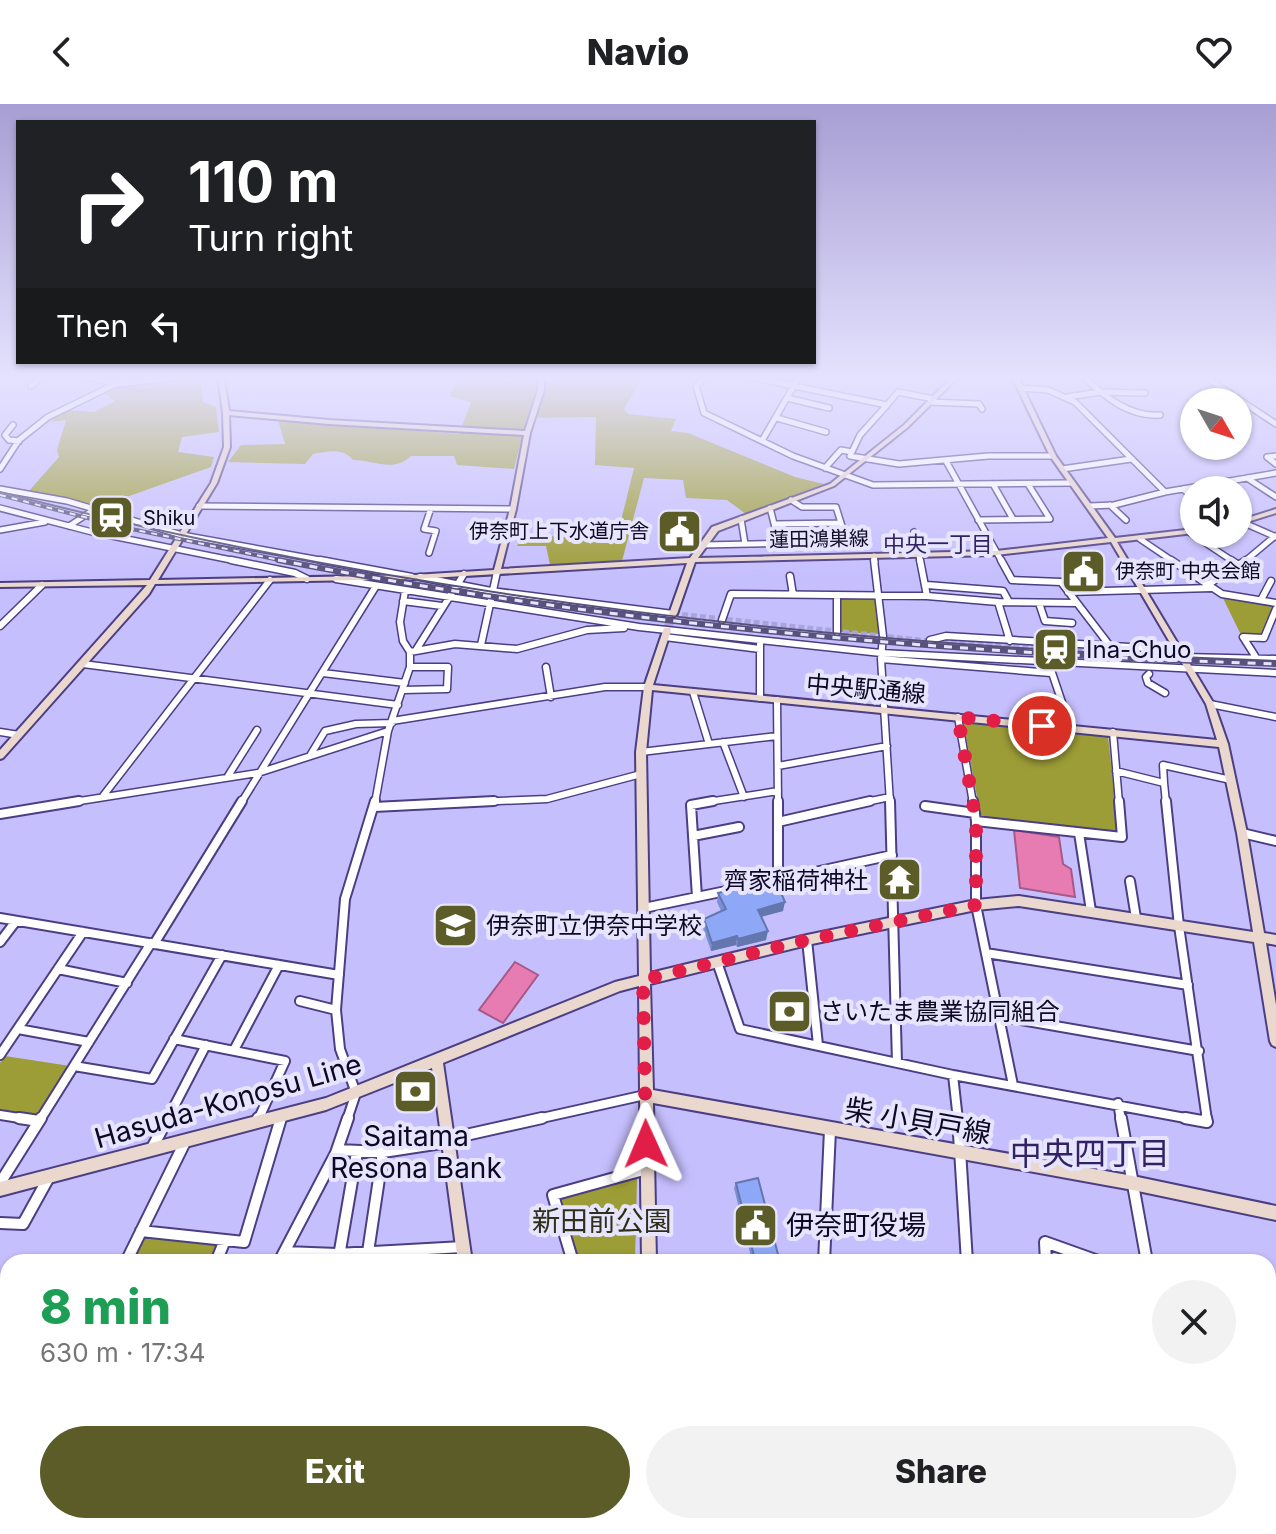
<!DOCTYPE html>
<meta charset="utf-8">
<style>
body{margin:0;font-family:Inter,"Noto Sans JP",sans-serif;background:#f2f2f2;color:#202124;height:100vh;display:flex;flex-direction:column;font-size:30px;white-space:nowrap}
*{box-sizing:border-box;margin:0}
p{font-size:26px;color:#757577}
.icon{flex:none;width:44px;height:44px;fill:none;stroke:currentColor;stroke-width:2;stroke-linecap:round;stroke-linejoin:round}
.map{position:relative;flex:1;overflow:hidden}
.panel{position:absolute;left:0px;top:1150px;width:1276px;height:280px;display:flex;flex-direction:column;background:#fff;border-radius:24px 24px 0 0;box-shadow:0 2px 6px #0004}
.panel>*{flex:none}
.banner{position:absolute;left:16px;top:16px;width:800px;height:244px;border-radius:0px;box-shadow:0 2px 6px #0004;background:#202124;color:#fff;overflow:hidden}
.needle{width:52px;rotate:129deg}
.controls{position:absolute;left:1180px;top:284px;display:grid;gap:16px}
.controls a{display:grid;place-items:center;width:72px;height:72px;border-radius:50%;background:#fff;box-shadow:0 2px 6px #0004;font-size:40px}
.pin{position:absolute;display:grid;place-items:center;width:68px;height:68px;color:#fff;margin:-34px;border:4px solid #fff;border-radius:50%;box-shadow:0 2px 8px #0007}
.me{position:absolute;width:88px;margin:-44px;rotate:359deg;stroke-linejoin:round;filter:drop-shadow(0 0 6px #0008)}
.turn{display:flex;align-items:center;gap:28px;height:168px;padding:0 40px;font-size:36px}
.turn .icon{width:104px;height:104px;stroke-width:2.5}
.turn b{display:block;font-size:56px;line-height:68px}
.then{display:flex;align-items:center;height:76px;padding:0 40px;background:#0003;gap:16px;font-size:30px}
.round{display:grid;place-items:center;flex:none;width:84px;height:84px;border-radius:42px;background:#f2f2f2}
.head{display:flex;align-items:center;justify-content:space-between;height:136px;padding:0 40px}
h1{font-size:48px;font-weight:800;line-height:60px;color:#1e9e55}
.primary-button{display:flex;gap:16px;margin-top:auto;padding:16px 40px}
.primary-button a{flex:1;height:92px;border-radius:48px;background:#5c5c29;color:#fff;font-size:32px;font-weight:800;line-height:92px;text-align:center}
.primary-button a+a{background:#f2f2f2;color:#202124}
header{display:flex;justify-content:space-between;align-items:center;height:104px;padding:0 40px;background:#fff;font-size:36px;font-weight:800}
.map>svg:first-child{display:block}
.green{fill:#9d9d37}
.water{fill:#e77cb3;stroke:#a65988;stroke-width:2}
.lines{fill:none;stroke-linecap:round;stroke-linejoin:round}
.street-tunnel{stroke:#aaa4dd;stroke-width:6;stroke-dasharray:6 3;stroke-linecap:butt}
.secondary-tunnel{stroke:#aaa4dd;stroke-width:9;stroke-dasharray:9 4;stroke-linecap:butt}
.street-far3-casing{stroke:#4b3e82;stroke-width:8}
.street-far2-casing{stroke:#4b3e82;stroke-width:9}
.street-far1-casing{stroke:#4b3e82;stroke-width:12}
.street-casing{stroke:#4b3e82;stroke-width:14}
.secondary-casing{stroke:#4b3e82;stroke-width:4}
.street-far3{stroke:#fff;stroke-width:5}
.street-far2{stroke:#fff;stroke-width:6}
.street-far1{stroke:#fff;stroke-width:8}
.street{stroke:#fff;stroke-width:10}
.secondary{fill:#ead7cd;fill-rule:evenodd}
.tram{stroke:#57517b;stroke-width:2}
.rail-far1-casing{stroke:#57517b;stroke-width:4}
.rail-casing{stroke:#57517b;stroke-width:6}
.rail-far1{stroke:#e7e5fe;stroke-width:2;stroke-dasharray:6;stroke-linecap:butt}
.rail{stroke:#e7e5fe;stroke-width:3;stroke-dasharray:8;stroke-linecap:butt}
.wall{fill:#7a90d4}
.shaded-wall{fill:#6376ad}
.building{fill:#8ea8f7;stroke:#6376ad;stroke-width:2}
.route{stroke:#e11d48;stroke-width:14;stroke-dasharray:0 25.2}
.labels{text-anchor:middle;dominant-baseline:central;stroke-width:8;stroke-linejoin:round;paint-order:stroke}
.far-poi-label{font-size:20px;fill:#0e0824;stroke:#e7e5fe;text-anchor:start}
.far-street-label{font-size:20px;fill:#0e0824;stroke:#e7e5fe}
.far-neighbourhood-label{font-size:22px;fill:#322263;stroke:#e7e5fe}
.poi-label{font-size:24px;fill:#0e0824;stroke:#e7e5fe;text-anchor:start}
.street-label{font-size:24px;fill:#0e0824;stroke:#e7e5fe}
.near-street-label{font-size:28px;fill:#0e0824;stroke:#e7e5fe}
.near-poi-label{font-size:28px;fill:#0e0824;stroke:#e7e5fe}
.near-park-label{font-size:28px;fill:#2f2f1a;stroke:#e7e5fe}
.near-neighbourhood-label{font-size:32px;fill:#322263;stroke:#e7e5fe}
</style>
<header><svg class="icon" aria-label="back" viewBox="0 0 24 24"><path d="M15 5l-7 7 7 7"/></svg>Navio<svg class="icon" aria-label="heart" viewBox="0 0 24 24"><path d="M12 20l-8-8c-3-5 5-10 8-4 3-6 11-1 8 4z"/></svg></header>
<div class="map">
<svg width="1276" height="1430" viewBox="0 0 1276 1430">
<rect width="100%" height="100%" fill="#c6bffe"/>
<!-- green -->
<path class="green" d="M200 273 203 298 216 303 219 328 182 333 178 348 214 353 211 363 101 402 29 387 59 353 57 346 66 316 49 318 68 306 94 308 115 297 105 289 120 281Z
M460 273H643L624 305 628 310 676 315 671 327 688 329 795 373 824 380 746 410 727 396 686 394 683 376 644 374 622 457 550 461 546 442H517L520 436 619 425 634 364 595 361 596 313 527 314 514 365 457 361 454 352H411C393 369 375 356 353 356 342 343 327 348 313 350L305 360 228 358 241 341 285 340 278 316 459 330 471 298 449 292Z
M1222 492 1274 502 1262 532 1241 531Z
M839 493 875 494 879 530 841 528Z
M963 616 1108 633 1119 730 981 715Z
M5 952 70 962 43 1005 33 1011 0 1005V959Z
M634 1072 637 1075 635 1158H576L559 1096 561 1092Z
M144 1133 221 1142 213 1158H132Z"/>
<!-- water -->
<path class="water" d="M1014 726 1059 733 1063 760 1071 765 1075 793 1020 784Z
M515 858 538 871 503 919 479 906Z
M1065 1422H1149L1150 1430H1065Z"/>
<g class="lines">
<!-- street-tunnel -->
<path class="street-tunnel" d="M673 510 943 539 1184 553"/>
<!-- secondary-tunnel -->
<path class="secondary-tunnel" d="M667 526 673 510"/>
<defs>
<path id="street-far3" d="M86 273 119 280 178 273
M706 273 696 282 704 309 793 352 873 381 1072 379
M750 273 887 301 898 288 934 295
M1084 273C1105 293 1129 313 1160 311
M1205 273 1276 320
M31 282 41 273
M1020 284 1048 286 1075 298 1165 388
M1067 293 1100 288 1145 289
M787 294 829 304
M930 298 979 300 982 305
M887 301 860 331 850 352 899 360 988 352H1053
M777 314 826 328
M13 321 5 331 9 336 19 337
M763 335 799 273
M1276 352 1267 353 1276 360
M946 357 1002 458
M825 364 841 346 852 348
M0 365 19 336 48 313 130 273
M1062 365 1131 355
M1247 374 1276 393
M993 380 1013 415
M0 385 67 397 182 431 331 458
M1183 385 1194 394
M1110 401 1126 416
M199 402 513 405
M1089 402 1114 401 1165 388 1276 369
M0 404 92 428 241 458
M770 404 779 439
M741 415 745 440
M978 416 1050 415 1028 380
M1242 418 1276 433
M775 420 841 419
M69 422 95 405
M0 426 45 418
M914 428 924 451
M1189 428 1234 458
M1140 435 1174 458
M702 441 847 438 836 403H802L791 396
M429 449 436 427 424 425 431 404
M919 451 920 458
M874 452 875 458
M1244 458 1275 432"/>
<path id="street-far2" d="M231 456 295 469 307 475
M320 456 412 473
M874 456 883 532 881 555 890 699
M920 456 927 492
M1001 456 1012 476 1061 478 1110 542
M1171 456 1222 490 1276 499
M1231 456 1240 462
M790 472 793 491
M420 473 491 487 673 510
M336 475 639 523 881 549 1276 569
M1209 480 1246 456
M927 481 1003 487 1009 498
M1068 488 1212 484
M837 492V528
M1261 496 1271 477
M403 497 442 502
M998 498 1010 537
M1039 499 1045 517 1072 519
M722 516 731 490 927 492 998 498 1076 499
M0 522 42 481
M665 533 760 545
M930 536 946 532 1180 546
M760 540V594
M481 541 497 468
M1044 545 1071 625
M416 546 464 470
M410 548 455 540 517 545 587 526 624 524
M1184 553 1276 555
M881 555 1051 569
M1257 555 1243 533 1264 534 1276 505
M83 560 398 601
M546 563 551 593
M323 569 405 579
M1149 570 1146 573 1148 579 1165 589
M403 586 447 585 448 563H410
M693 588 709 640
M777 596 778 699
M1210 600 1276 613
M958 613 973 699
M392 617 605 583H648
M0 628 19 631
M1113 628 1119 699
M723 638 744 693
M641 648 777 632
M311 650 325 627 356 620 392 619
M778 662 887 642
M1116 667 1164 679 1166 699
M228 672 257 626
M1164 679 1163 661 1231 676
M103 692 270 476
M67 699 258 669 388 627
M241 699 376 482
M375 699 388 627 410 563V548L403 537 400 518 405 487
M451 699 547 695 641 670
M701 699 778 687
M861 699 890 693"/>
<path id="street-far1" d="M778 697V776
M890 697 897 959
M973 697 976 717V801L1013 981
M1166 697 1179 822 1207 1016
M925 702 975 709
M374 703 494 697
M0 710 79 697
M976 717 1122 733 1119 697
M778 718 870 697
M1079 729 1091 807
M1242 729 1276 737
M693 732 739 723
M1130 777 1136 814
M765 779 892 751
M697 793 691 701 713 697
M644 804 745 783
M0 814 339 871
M807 836 818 941
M0 838 16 817
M154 840 242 697
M986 849 1188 881
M717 858 740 925 953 971 1196 1016
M58 865 127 879
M300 897 336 906
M998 912 1199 947
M18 925 89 938
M174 935 285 957 258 1016
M234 946 279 861
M0 951 83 828
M74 962 152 975 222 851
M953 971 958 1016
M1118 999 1121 1016
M0 1011 32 1016
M40 1016 151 839
M167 1016 206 941
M281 1016 282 1011
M347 1016 356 989 340 945 336 906 345 795 375 697
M533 1016 645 991"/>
<path id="street" d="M19 1014 39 1017
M958 1014 967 1158
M1121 1014 1147 1158
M1185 1014 1207 1018 1206 1014
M257 1017 258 1014
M448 1035 542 1014
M152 1044 168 1014
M338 1046 383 1048 448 1038
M0 1079 41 1014
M0 1119 23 1120 49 1073
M141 1127 244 1138 281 1014
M285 1148 337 1150 463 1143
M368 1148 383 1048
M126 1158 185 1038
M216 1158 225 1136
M279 1158 336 1049 348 1014
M338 1158 357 1048
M573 1158 553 1091 647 1065
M824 1158 830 1026
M1046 1158 1045 1138 1101 1158
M0 1184H8
M1268 1204 1276 1205
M0 1275 8 1259
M0 1409 8 1393
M0 1415 8 1417
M31 1422 68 1430
M229 1422 231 1430
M1059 1422 1060 1430
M1171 1422 1172 1430
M96 1430 100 1422
M775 1430 776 1422"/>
<path id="secondary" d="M218 273H224L229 307 329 316 525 327 538 286V273H544V286L530 329 516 405 501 465 690 454 712 423 830 380 904 321 952 273H958L908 323 834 382 718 427 698 454 996 447 1108 434 1050 352 1012 273H1018L1056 352 1115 434 1194 425V429L1117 438 1214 600 1228 640 1247 729 1264 829 1276 831V841L1266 839 1276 901V943L1272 941 1270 937 1254 838 1019 802 976 806 807 841 650 880 653 986 1133 1072 1276 1102V1116L1133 1086 653 999 656 1158H642L640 994 639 991 640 988 639 882 620 887 443 959 472 1158H458L432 964 326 1006 0 1092V1078L326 994 615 878 639 872 636 648 644 583 664 524H670L671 526 653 581 1217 636 1206 600 1111 438 996 451 695 458 677 510 673 513 669 510 687 459 414 475 155 480 149 490 3 654 0 655V646L147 481 0 483V479L150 476 211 379 224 343 223 309ZM229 311 329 320 524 331 510 405 494 466 414 471 158 476 217 379 230 343ZM652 586 1219 643 1237 729 1253 828 1019 792 976 796 807 831 650 869 646 648Z
M1276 405V409L1238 421V417Z
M498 1422H514L516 1430H500Z
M591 1422H632L630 1428 625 1430H584L586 1424Z
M715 1422H745L750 1424 752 1430H722L717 1428Z"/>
</defs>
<!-- street-far3 casing -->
<use href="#street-far3" class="street-far3-casing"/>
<!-- street-far2 casing -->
<use href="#street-far2" class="street-far2-casing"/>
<!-- street-far1 casing -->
<use href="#street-far1" class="street-far1-casing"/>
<!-- street casing -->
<use href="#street" class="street-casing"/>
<!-- secondary casing -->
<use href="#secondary" class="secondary-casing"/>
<!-- street-far3 -->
<use href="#street-far3" class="street-far3"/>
<!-- street-far2 -->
<use href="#street-far2" class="street-far2"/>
<!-- street-far1 -->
<use href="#street-far1" class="street-far1"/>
<!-- street -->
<use href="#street" class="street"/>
<!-- secondary -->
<use href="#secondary" class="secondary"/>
<!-- tram -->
<path class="tram" d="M0 388C417 496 846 542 1276 557"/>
<defs>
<path id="rail-far1" d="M0 391 122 423 289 458"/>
<path id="rail" d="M278 456C607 520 942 549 1276 560"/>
</defs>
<!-- rail-far1 casing -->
<use href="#rail-far1" class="rail-far1-casing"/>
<!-- rail casing -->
<use href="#rail" class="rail-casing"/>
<!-- rail-far1 -->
<use href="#rail-far1" class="rail-far1"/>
<!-- rail -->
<use href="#rail" class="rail"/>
</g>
<!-- wall -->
<path class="wall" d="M718 789 783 807 761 813 766 836 737 843 736 841 711 847 703 824 704 815 721 807 717 798Z
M736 1079 780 1158 752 1157 734 1084Z"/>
<!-- shaded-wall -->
<path class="shaded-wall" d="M785 798 783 807 756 814 758 806Z
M768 827 766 836 737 843 738 835Z
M737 832 736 841 711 847 712 839Z"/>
<!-- building -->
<path class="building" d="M770 777 777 779 785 798 758 806 768 827 738 835 737 832 712 839 704 815 726 805 718 789Z
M758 1074 780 1158H748L755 1156 736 1079Z"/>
<!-- sky -->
<linearGradient id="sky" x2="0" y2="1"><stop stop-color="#a79ed3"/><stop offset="0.58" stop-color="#e5e2ff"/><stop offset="1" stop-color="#e5e2ff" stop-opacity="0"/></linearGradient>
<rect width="1276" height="473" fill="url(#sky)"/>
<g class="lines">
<!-- route -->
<path class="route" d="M646 1040 643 876 807 836 976 801V717L958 613 1042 622"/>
</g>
<!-- icons -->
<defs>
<symbol id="station-square" viewBox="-11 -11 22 22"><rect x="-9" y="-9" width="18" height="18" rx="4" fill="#5c5c29" stroke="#e7e5fe"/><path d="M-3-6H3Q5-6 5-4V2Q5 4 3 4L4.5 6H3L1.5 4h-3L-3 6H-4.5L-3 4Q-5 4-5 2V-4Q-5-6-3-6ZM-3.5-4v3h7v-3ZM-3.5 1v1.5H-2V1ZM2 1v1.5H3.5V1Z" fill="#fff"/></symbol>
<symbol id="civic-square" viewBox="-11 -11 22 22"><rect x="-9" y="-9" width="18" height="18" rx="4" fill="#5c5c29" stroke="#e7e5fe"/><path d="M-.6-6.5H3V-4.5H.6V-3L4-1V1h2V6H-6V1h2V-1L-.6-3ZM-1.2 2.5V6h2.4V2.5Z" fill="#fff"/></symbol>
<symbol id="temple-square" viewBox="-11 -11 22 22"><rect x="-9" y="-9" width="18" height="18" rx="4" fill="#5c5c29" stroke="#e7e5fe"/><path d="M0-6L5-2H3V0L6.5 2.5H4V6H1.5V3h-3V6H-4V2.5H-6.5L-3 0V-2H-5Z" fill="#fff"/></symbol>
<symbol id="school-square" viewBox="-11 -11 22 22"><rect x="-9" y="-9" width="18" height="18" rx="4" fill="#5c5c29" stroke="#e7e5fe"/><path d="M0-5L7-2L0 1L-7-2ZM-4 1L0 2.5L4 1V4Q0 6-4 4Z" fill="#fff"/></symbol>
<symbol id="bank-square" viewBox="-11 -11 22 22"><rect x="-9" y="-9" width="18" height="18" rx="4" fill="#5c5c29" stroke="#e7e5fe"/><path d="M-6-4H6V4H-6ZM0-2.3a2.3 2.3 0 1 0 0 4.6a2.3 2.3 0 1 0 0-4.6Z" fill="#fff"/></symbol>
</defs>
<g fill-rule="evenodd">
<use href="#station-square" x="86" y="388" width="51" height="51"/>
<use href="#civic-square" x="654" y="402" width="51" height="51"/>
<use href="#civic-square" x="1058" y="442" width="51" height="51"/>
<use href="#station-square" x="1030" y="520" width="51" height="51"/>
<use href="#temple-square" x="874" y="750" width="51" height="51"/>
<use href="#school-square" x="430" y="796" width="51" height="51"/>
<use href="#bank-square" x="764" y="882" width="51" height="51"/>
<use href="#bank-square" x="390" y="962" width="51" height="51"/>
<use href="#civic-square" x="730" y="1096" width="51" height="51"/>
</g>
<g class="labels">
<!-- far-poi labels -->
<g class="far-poi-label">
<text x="143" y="414">Shiku</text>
<text x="649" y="427" text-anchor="end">伊奈町上下水道庁舎</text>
<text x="1115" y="467">伊奈町 中央会館</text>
</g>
<!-- far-street labels -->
<g class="far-street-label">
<text transform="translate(819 435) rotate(-1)">蓮田鴻巣線</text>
</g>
<!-- far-neighbourhood labels -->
<g class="far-neighbourhood-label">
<text x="938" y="440">中央一丁目</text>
</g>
<!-- poi labels -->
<g class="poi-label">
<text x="1086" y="545">Ina-Chuo</text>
<text x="868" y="776" text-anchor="end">齊家稲荷神社</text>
<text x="486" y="821">伊奈町立伊奈中学校</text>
<text x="820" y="907">さいたま農業協同組合</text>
</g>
<!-- street labels -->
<g class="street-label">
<text transform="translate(866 585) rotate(5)">中央駅通線</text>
</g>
<!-- near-street labels -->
<g class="near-street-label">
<text transform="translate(228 997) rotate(-16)">Hasuda-Konosu Line</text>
<text transform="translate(918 1017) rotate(10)">柴 小貝戸線</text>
</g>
<!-- near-poi labels -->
<g class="near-poi-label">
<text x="416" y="1032">Saitama<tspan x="416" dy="32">Resona Bank</tspan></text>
<text x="786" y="1121" text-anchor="start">伊奈町役場</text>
</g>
<!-- near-park labels -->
<g class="near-park-label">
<text x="602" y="1117">新田前公園</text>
</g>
<!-- near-neighbourhood labels -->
<g class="near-neighbourhood-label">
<text x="1090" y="1049">中央四丁目</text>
</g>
</g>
</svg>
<div class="controls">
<a><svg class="needle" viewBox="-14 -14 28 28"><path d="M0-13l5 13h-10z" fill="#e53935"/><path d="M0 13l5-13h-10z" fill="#757577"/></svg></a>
<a><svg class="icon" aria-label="sound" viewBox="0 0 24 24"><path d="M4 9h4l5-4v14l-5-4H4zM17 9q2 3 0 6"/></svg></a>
</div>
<div class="pin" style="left:1042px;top:622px;background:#d93025"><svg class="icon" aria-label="arrive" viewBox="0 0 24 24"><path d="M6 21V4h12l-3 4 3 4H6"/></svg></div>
<svg class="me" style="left:646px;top:1040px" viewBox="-20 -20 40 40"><path d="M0-17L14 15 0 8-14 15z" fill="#e11d48" stroke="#fff" stroke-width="4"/></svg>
<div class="banner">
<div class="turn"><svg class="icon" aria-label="right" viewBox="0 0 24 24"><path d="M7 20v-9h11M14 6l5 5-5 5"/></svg><div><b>110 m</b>Turn right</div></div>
<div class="then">Then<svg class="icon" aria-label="left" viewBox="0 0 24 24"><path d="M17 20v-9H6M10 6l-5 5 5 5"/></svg></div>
</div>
<section class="panel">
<div class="head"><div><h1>8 min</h1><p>630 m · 17:34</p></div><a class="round"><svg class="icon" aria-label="close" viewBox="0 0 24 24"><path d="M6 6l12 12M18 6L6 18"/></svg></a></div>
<div class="primary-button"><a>Exit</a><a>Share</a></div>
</section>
</div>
